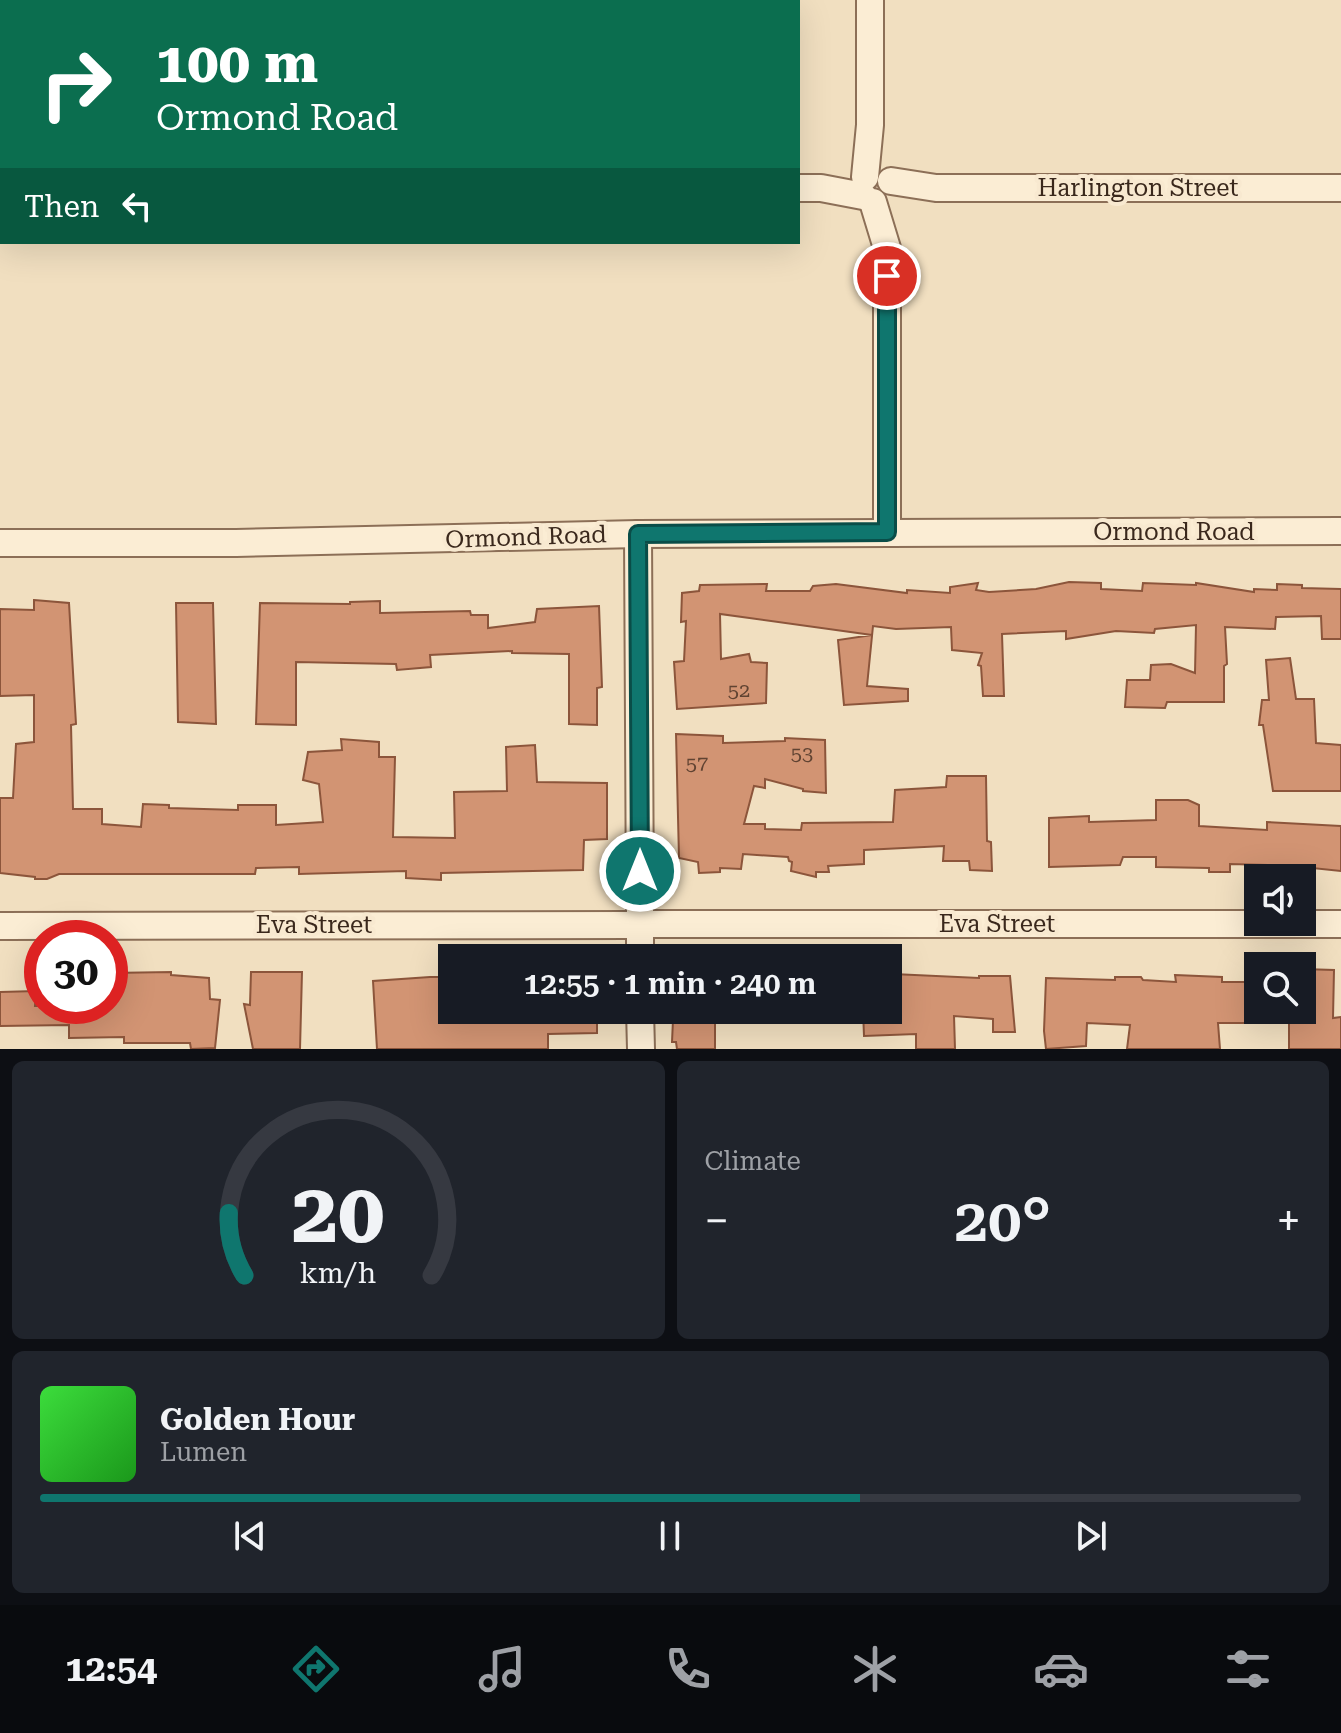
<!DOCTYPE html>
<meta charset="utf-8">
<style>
body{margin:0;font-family:"Roboto Serif",serif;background:#20242c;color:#f1f3f6;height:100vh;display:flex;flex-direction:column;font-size:30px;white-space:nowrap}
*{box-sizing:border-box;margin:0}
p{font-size:26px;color:#9ea1a6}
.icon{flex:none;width:44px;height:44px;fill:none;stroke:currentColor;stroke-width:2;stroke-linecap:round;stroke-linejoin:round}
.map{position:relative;height:1049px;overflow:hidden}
.panel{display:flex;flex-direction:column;gap:12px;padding:12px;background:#0d0f14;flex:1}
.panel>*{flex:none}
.top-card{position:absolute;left:0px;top:0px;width:800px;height:244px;box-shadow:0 8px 32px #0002;background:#0b6e4f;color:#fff;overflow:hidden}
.fabs{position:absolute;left:1244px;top:864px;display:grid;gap:16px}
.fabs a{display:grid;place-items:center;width:72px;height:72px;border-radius:0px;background:#171b24;box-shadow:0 8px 32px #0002;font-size:40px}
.speed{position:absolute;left:24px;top:920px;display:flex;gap:16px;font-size:40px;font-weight:700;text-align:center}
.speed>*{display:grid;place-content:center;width:104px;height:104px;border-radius:50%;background:#171b24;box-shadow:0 8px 32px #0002;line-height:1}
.speed .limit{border:12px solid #d22;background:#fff;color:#111}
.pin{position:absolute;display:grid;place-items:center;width:68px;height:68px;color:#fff;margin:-34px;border:4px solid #fff;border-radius:50%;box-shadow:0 2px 8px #0007}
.me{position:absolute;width:88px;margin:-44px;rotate:0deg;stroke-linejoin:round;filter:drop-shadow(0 0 6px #0008)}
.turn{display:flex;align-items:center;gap:28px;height:168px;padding:0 24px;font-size:36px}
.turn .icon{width:104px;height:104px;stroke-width:2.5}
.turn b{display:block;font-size:56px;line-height:68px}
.then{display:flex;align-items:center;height:76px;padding:0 24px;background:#0003;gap:16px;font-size:30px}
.big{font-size:60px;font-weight:600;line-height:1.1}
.panel .tile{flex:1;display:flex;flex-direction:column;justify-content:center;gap:12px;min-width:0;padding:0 28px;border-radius:12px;background:#20242c}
.panel .dial{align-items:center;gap:0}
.dial svg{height:208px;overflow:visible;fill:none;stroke:#363941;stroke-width:7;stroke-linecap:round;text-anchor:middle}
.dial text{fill:#f1f3f6;stroke:none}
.song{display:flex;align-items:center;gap:24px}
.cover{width:96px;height:96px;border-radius:12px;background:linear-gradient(135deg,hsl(120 70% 55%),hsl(120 70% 35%))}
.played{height:8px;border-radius:4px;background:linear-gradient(90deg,#0f766e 65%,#363941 65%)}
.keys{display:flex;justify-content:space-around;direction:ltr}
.heat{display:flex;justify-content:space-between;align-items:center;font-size:44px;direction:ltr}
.panel .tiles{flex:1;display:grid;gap:12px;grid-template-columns:1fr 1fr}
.tile:last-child{grid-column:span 2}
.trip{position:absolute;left:438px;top:944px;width:464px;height:80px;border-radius:0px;background:#171b24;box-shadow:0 8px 32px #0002;font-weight:600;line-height:80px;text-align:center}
.tab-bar{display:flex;height:128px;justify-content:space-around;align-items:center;background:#090b0e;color:#9ea1a6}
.tab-bar .icon{width:56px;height:56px}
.tab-bar .active{color:#0f766e}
.tab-bar b{font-size:36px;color:#f1f3f6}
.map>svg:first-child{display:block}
.building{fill:#d29473;stroke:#8c553b;stroke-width:2}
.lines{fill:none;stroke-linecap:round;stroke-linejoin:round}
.street-casing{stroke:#8c6f57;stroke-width:30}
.street{stroke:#fbedd4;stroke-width:26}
.route-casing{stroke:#0a4d48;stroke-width:20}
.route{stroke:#0f766e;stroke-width:14}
.labels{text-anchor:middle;stroke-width:8;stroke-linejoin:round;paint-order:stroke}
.number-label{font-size:20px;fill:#604332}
.street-label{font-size:24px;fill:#3a281c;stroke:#f8e9d0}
</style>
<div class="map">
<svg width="1341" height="1049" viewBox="0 0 1341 1049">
<rect width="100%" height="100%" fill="#f1dfc0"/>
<!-- building -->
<g class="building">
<path d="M1069 582 1101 583V589L1142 591 1143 583 1196 585V583L1254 592V589L1277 590V584L1302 585V588L1341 589V639H1322L1321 616 1276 617 1275 629 1225 627 1227 664 1224 666V702H1167L1165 708 1125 707 1127 680H1150L1151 665 1171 664 1195 673 1196 625 1155 629 1154 633 1116 631 1066 639V631L1002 634 1004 696H983L981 666 978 665 982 653 952 650 951 627 896 629 873 626 867 686 908 689V701L844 705 838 640 872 635 720 614 721 659 749 654 751 662 767 663 766 703 677 709 674 662 684 661 686 621 681 622 682 593 699 591 700 585 767 584 766 591H810L813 586 836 584 907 593V590L950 593V587L978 583 976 590 989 592 1036 589Z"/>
<path d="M34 600 69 603 76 724 71 725 73 809H102V824L141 827 143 804 169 805V808L238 810V805H276V825L323 822 319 784 303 780 308 752 342 750 341 739 379 742V757H395L393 837 455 838 454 792 507 791 506 747 535 745 537 782 607 783V839L584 840 583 870 441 873V880L406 878V871L299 874V867L256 868 255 874H59L47 879H35V877L0 873V798H13L16 744 34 742V695L0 696V609L34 610Z"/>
<path d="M380 601V613L470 611 471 615H488V628L535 622 537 609 599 606 602 687 597 688V725L569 724V654L512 653V651L430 655 431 667 397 670 396 664 296 662V725L256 724 260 603 350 604V602Z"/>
<path d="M176 603H213L216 724 178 722Z"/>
<path d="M1290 658 1296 699H1314L1316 743 1341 745V791H1273L1263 725H1259L1262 700H1269L1266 660Z"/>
<path d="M676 734 723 736V743L785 741V738L825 740 826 793 803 791V789L765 779V788L754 786 744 824H765V829L801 830 802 823 893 822 895 790 946 787 947 776H986L987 841 991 842 992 871 970 870 969 861H943L944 846 864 850V864L828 866 829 872H816V877L791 871 792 862 789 861 788 857 743 854 741 869 720 868V872L699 873 698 862 679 858Z"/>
<path d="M1156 800H1188L1199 805V826L1267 830V822L1341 826V871L1284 865V873L1267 872V865L1230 864V872H1209V868L1156 867V857H1123L1120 865 1049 867V818L1089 816V822L1156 820Z"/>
<path d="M1302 969 1334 970 1333 1018 1341 1017V1049H1289V1010H1302Z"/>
<path d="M171 972V975L209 978 210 999 220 1000 215 1048 191 1049 190 1043H124V1037L69 1038V1025L0 1026V992L36 991 35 1006H110V973Z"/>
<path d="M251 972H302L300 1049H253L244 1004 250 1005Z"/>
<path d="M893 974 979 978V976H1010L1015 1032H993V1019L954 1016 955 1049H916V1034L864 1036 863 1010H888V984Z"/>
<path d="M1175 975 1222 977V982H1258V1023H1218L1220 1049H1127L1130 1025 1087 1023 1086 1046 1046 1049 1044 1031 1046 978 1115 980V977H1141L1143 980 1176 982Z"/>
<path d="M430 977H452V1010H597V1033L548 1034V1049H377L373 981Z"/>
<path d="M681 1010H715V1049H677L676 1042H672L673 1020H680Z"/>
</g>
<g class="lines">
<!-- street casing -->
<g class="street-casing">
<g id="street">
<path d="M865 177 870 125V0"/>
<path d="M891 181 936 188H1341"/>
<path d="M798 188H821L863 196"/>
<path d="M0 190H2"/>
<path d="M873 202 887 248V532"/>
<path d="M638 534 640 913"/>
<path d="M0 543H236L638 534 1341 531"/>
<path d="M652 924H1341"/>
<path d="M0 926 629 925"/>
<path d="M640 937V958"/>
<path d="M640 1010 641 1049"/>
</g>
</g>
<!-- street -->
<use href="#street" class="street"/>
</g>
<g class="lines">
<!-- route casing -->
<g class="route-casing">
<path id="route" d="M640 871 638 534 887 532V276"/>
</g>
<!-- route -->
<use href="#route" class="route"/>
</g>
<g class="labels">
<!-- number labels -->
<g class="number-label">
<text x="739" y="697">52</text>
<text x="802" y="760">53</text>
<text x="697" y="770">57</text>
</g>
<!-- street labels -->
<g class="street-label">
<text x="1138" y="196">Harlington Street</text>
<text x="1174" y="540">Ormond Road</text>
<text transform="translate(526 537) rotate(-2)" y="8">Ormond Road</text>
<text x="997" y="932">Eva Street</text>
<text x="314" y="933">Eva Street</text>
</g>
</g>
</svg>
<div class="fabs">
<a><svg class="icon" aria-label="sound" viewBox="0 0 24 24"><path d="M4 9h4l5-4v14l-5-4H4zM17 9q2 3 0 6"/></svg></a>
<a><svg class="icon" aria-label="search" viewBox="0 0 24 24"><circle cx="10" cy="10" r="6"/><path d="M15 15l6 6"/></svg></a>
</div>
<div class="speed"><div class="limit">30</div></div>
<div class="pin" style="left:887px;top:276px;background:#d93025"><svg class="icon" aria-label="arrive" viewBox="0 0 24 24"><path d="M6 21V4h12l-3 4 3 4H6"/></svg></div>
<svg class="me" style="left:640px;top:871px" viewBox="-20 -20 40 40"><circle r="17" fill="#0f766e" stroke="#fff" stroke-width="3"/><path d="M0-11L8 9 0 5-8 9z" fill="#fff"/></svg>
<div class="trip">12:55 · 1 min · 240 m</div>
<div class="top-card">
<div class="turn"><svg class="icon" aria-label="right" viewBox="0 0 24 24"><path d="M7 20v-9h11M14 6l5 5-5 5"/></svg><div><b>100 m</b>Ormond Road</div></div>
<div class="then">Then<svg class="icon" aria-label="left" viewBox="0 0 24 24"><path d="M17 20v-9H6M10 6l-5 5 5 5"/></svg></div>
</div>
</div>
<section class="panel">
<div class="tiles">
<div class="tile dial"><svg viewBox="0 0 100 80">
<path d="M14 69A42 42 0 1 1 86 69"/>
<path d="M14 69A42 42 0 0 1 8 45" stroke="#0f766e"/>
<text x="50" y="56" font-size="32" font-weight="700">20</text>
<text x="50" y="72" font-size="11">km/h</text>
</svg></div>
<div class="tile"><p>Climate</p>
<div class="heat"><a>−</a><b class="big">20°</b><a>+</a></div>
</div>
<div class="tile">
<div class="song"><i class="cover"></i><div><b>Golden Hour</b><p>Lumen</p></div></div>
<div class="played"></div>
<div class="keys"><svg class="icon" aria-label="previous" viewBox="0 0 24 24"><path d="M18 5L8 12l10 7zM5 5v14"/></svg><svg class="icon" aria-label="pause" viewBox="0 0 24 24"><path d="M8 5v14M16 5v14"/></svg><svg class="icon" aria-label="next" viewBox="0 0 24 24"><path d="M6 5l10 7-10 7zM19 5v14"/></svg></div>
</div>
</div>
</section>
<nav class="tab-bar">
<b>12:54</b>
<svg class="icon active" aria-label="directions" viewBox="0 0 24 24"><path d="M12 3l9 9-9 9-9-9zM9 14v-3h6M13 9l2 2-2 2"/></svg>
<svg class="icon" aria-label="music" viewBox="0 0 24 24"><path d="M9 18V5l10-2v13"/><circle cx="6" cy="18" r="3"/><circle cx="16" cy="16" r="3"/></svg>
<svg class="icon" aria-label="phone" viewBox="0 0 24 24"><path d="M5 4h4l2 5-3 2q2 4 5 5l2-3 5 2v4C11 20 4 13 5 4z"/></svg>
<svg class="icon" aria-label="climate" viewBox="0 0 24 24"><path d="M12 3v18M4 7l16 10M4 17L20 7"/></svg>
<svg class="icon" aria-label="car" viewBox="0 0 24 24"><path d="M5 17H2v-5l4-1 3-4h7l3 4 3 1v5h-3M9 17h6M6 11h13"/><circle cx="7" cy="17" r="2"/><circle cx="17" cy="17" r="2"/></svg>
<svg class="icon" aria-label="filters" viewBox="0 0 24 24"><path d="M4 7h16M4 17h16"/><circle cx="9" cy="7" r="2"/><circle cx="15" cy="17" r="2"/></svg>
</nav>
